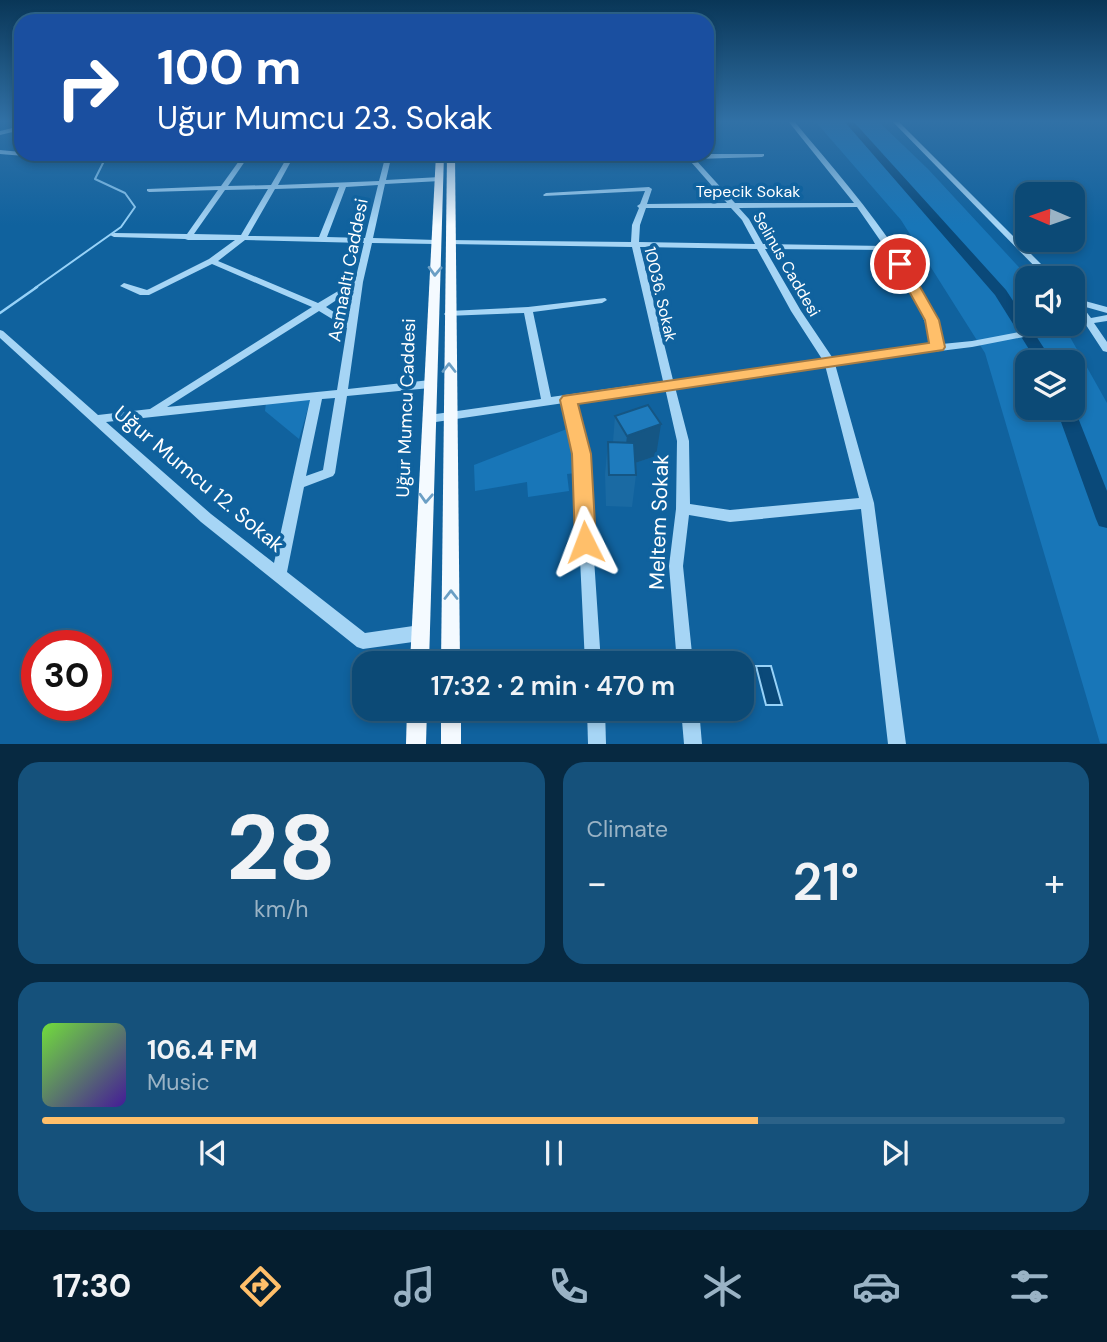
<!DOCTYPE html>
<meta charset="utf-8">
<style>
body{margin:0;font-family:"DM Sans",sans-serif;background:#15517b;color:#f1f3f6;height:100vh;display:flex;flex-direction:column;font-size:26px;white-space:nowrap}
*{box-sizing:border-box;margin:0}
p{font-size:23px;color:#9ab3c5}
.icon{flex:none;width:38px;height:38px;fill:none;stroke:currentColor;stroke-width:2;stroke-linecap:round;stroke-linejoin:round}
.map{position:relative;height:744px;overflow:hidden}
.side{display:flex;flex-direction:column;gap:18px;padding:18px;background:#072941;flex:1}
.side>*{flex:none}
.hud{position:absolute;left:14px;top:14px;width:700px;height:147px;border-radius:21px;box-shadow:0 4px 10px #0003,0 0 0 2px #2c6288;background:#1a4fa0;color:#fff;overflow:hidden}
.needle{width:46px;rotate:272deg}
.tools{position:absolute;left:1015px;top:182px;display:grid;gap:14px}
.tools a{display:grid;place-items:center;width:70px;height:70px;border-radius:14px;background:#0c4a76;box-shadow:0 4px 10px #0003,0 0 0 2px #2c6288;font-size:35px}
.speed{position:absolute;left:21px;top:630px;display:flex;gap:14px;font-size:35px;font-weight:700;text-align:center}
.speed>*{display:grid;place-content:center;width:91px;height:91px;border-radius:50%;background:#0c4a76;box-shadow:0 4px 10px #0003,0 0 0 2px #2c6288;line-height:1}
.speed .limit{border:10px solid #d22;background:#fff;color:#111}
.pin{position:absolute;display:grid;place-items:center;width:60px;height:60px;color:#fff;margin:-30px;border:4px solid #fff;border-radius:50%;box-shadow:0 2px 7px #0007}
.me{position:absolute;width:77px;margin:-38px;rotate:357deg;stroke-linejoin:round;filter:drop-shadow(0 0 5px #0008)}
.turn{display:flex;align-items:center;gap:24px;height:147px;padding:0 28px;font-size:32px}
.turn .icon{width:91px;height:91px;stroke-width:2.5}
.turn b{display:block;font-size:49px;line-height:60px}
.big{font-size:52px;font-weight:600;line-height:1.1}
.side .card{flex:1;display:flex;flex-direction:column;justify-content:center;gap:10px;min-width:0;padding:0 24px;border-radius:21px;background:#15517b}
.side .dial{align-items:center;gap:0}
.dial b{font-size:91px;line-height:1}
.song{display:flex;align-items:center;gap:21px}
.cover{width:84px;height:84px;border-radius:10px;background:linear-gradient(135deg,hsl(100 70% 55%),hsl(260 70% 35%))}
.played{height:7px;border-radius:4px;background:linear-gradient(90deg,#ffbf6a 70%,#2c6288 70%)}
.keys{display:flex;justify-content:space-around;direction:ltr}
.heat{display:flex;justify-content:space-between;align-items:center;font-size:38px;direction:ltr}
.side .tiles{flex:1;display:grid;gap:18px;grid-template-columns:1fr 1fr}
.card:last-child{grid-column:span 2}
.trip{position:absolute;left:352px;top:651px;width:402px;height:70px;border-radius:21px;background:#0c4a76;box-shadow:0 4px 10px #0003,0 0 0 2px #2c6288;font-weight:600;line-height:70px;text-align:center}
.tab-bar{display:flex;height:112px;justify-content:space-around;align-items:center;background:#051e2f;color:#9ab3c5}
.tab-bar .icon{width:49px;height:49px}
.tab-bar .selected{color:#ffbf6a}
.tab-bar b{font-size:32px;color:#f1f3f6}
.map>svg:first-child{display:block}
.green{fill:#1876b8;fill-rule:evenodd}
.water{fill:#0a4979;stroke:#97d2f8;stroke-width:2}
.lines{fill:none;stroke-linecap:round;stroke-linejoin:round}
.stream-far1{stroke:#97d2f8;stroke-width:2}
.stream{stroke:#97d2f8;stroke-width:2.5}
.river{fill:#0a4979;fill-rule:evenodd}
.minor{fill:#a6d5f5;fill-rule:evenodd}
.major{fill:#f4faff;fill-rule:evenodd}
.wall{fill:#1a6aa3}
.shaded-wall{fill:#155684}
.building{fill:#1e7bbd;stroke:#155684;stroke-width:2}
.oneway{stroke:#6b9fc5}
.route{fill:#ffbf6a;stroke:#a67c45;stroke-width:2}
.labels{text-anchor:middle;stroke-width:7;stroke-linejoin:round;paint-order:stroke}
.far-street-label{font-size:16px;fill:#fff;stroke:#10629e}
.street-label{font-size:18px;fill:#fff;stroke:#10629e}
.near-street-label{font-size:21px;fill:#fff;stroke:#10629e}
</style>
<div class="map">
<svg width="1107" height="744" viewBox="0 0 1107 744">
<rect width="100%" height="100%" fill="#10629e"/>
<!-- green -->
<g class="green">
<path d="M815 121H878L928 169 1029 278 1027 324H1068L1070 337 1107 403V743H1100L985 353 901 220ZM1027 362H1073V408H1027Z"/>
<path d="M311 398 299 439 265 411 266 403Z"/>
<path d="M572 427 576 473 567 474 569 491 528 497 527 482 475 491 474 465Z"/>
</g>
<!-- water -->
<path class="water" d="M756 666H771L782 705H766Z"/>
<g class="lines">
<!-- stream-far1 -->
<path class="stream-far1" d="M35 288 121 227 135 207 125 193 95 179 104 161 100 154"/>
<!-- stream -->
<path class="stream" d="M0 313 37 287"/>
<!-- river -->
<g class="river">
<path d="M844 121H853L1006 290 1053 362H1037L995 295Z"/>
<path d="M1073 405 1107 491V528L1099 526 1096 519 1056 408H1073Z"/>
</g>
<!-- minor -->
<g class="minor">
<path d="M788 121H794C851 190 915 258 942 344L972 341 1062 324H1073V322L1082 320 1073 306 1074 298 1107 307V313L1082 306 1091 318 1107 315V321L1094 323 1107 342V352L1103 351 1086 325 972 347 835 364 874 503 906 744H888L861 509 730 522 689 515 683 566 693 663H677L669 566 676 509 677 441 665 388 575 402 587 454 601 663H585L575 454 564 403 429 423 425 422 423 419 425 416 429 415 541 399 524 313 446 316 444 314 446 312 449 311 528 307 605 298 607 300 602 303 533 312 551 397 663 381 632 247 449 244H446V240L631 242 632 225 639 208 637 206 640 204 645 191 544 196 543 195 546 193 649 187 652 189 647 204 727 203 684 154H764V156L762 157 695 159 735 203H854ZM857 207 884 246 763 244 749 219 739 208ZM646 208H731L742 220 755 244 639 242 640 225ZM640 247 757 249 791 311 822 359 673 380ZM765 249 888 250C908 280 922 311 933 346L832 357 801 311ZM825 365 859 498 730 510 690 504 689 441 675 387Z"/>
<path d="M892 121H898L1055 278H1046Z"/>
<path d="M21 126V130L0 135V131Z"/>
<path d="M0 150 21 152V154L72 156 91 154 72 160 0 154Z"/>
<path d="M244 154H250L228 186 271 185 289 154H295L278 185 379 181 386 154H392L386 180 440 177 443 179 440 181 385 184 373 238 436 240 440 242 436 244 372 243 363 282 348 389 430 380 435 384 430 388 347 396 335 473 333 476 304 487 287 572 365 633 420 625 426 628 428 633 426 638 420 641 363 649 357 647 201 522 0 338V330L3 331 98 415 150 409 312 307 212 264 149 295H140L120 286 124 283 147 290 209 259 235 240H188L185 239 114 237 110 235 114 233 187 234 218 190 149 192 147 191V189L221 186ZM378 185 365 238 327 237 346 187ZM339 187 319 237 248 236 275 189ZM268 189 241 235 194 234 225 190ZM245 240 364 243 355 281 318 303 218 261ZM353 289 348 321 326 307ZM319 311 347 328 337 390 167 407ZM335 398 323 470 306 476 322 399ZM310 400 274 563 211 514 106 422Z"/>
<path d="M587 709H605L606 744H588Z"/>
<path d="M681 709H699L702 744H684Z"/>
</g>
<!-- major -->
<g class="major">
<path d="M436 154H444L429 663H410Z"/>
<path d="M447 154H455L460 663H441Z"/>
<path d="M407 709H427L426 744H406Z"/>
<rect x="441" y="709" width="20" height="35"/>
</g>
</g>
<!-- wall -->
<path class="wall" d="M615 416 656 456 635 463 636 475 632 507 606 506 605 474 608 442H613Z"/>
<!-- shaded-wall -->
<path class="shaded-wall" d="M661 424 656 456 623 467 627 436Z"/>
<!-- building -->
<g class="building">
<path d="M648 405 661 424 627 436 615 416Z"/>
<path d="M608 442 634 443 636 475H609Z"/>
</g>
<!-- one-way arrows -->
<defs><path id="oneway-chevron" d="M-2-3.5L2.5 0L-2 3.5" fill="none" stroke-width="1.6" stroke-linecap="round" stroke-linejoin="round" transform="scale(1.75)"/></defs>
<g class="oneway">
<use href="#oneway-chevron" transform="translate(435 271) rotate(92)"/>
<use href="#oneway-chevron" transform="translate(449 368) rotate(-90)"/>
<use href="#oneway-chevron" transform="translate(426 498) rotate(93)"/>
<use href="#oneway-chevron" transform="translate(451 595) rotate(-90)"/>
</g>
<!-- sky -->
<linearGradient id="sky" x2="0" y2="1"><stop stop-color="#093657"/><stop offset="0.54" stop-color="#3171a6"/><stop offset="1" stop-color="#3171a6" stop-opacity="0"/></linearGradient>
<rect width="1107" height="225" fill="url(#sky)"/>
<!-- route -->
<path class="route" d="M900 260 907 264 939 320 945 347 943 350 578 404 591 454 596 542 593 548 585 551 578 548 575 542 572 454 560 400 563 396 929 343 925 320 894 264Z"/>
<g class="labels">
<!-- far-street labels -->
<g class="far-street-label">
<text x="748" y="197">Tepecik Sokak</text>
<text transform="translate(787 264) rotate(60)" y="6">Selinus Caddesi</text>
<text transform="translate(661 294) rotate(77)" y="6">10036. Sokak</text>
</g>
<!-- street labels -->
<g class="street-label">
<text transform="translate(348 270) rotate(-79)" y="6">Asmaaltı Caddesi</text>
<text transform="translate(406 408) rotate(-88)" y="6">Uğur Mumcu Caddesi</text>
</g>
<!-- near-street labels -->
<g class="near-street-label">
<text transform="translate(199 479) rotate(40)" y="7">Uğur Mumcu 12. Sokak</text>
<text transform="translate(659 522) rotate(-88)" y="7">Meltem Sokak</text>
</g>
</g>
</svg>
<div class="tools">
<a><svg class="needle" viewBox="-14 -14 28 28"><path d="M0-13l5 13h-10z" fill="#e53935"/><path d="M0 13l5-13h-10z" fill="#9ab3c5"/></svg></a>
<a><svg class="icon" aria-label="sound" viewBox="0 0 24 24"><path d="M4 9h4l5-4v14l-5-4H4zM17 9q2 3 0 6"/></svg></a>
<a><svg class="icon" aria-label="layers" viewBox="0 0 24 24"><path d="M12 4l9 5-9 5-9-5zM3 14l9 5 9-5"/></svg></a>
</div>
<div class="speed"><div class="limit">30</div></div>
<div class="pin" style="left:900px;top:264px;background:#d93025"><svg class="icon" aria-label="arrive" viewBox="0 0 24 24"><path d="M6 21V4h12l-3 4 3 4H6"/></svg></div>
<svg class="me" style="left:585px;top:542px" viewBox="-20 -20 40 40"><path d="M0-17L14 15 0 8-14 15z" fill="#ffbf6a" stroke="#fff" stroke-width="4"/></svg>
<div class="trip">17:32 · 2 min · 470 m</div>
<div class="hud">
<div class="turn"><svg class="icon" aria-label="right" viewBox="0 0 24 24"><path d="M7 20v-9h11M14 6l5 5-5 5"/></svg><div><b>100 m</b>Uğur Mumcu 23. Sokak</div></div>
</div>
</div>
<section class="side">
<div class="tiles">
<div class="card dial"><b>28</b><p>km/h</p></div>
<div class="card"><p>Climate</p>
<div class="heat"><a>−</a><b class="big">21°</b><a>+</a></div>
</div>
<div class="card">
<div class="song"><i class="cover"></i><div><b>106.4 FM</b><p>Music</p></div></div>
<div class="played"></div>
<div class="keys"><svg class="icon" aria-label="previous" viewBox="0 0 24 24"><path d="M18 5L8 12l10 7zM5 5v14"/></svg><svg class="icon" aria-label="pause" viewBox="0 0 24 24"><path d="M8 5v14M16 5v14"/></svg><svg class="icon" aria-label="next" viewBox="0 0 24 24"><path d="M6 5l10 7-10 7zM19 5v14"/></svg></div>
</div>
</div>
</section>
<nav class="tab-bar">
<b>17:30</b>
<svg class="icon selected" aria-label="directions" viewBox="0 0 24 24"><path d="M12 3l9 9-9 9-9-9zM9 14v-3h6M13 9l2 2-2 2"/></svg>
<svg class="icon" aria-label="music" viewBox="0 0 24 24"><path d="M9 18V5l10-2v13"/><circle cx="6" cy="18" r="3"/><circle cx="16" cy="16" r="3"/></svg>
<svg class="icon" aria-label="phone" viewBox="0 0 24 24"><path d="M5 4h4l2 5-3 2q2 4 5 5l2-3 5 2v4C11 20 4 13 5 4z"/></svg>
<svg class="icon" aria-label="climate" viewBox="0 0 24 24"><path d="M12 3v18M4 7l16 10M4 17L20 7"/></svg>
<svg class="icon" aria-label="car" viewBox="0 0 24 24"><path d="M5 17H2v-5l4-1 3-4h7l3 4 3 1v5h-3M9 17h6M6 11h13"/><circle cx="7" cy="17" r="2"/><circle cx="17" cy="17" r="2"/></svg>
<svg class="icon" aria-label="filters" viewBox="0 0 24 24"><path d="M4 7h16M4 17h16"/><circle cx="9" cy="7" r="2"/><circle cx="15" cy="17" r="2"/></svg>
</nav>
